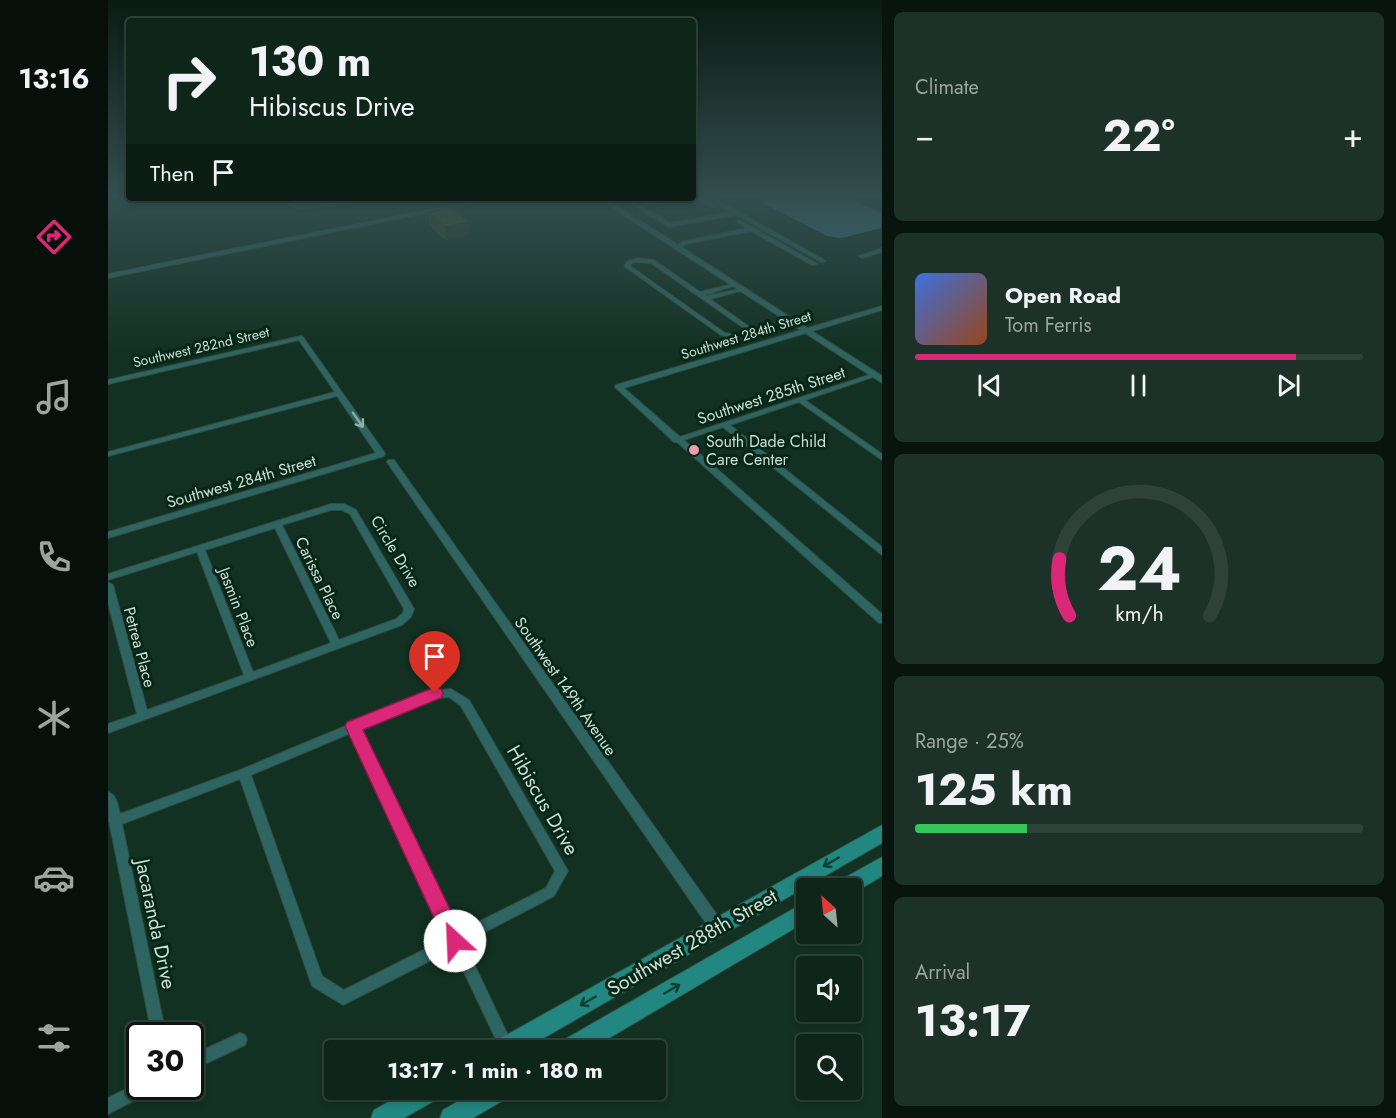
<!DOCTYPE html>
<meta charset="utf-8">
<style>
body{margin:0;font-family:Jost,sans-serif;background:#1c3127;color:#f1f3f6;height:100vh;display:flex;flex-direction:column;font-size:22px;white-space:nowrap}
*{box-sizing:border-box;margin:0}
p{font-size:20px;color:#9ba5a2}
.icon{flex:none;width:33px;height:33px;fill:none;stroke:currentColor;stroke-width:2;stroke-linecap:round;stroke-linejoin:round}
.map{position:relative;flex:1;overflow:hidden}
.side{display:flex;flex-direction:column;gap:12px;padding:12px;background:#08140e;width:514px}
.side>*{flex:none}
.banner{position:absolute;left:18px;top:18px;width:570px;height:183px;border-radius:6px;box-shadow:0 3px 9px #0003,0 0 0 2px #2e4239;background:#0e251a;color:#f1f3f6;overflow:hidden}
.needle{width:39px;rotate:333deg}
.controls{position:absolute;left:688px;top:878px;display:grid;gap:12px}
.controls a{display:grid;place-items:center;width:66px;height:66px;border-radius:6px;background:#0e251a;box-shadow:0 3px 9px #0003,0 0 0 2px #2e4239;font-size:30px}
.speed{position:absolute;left:18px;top:1022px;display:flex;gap:12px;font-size:30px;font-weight:700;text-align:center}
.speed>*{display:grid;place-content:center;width:78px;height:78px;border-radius:50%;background:#0e251a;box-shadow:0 3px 9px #0003,0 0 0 2px #2e4239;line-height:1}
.speed .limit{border:3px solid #111;border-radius:9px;background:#fff;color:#111}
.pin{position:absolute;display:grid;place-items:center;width:51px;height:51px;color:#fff;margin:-62px -26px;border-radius:50% 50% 50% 0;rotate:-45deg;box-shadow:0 0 6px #0007}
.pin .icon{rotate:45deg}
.me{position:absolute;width:66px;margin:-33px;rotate:335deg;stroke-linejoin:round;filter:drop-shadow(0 0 4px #0008)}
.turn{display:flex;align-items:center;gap:21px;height:126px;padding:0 24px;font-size:27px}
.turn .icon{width:78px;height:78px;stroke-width:2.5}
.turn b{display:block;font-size:42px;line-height:51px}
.then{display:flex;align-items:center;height:57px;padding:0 24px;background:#0003;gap:12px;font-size:22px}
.big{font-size:45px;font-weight:700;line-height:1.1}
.side .widget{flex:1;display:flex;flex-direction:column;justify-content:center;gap:9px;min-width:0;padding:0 21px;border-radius:9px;background:#1c3127}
.side .dial{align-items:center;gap:0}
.dial svg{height:156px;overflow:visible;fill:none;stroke:#2e4239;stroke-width:7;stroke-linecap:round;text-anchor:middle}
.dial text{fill:#f1f3f6;stroke:none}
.song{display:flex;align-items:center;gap:18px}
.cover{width:72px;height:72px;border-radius:9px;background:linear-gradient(135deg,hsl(220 70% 55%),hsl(20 70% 35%))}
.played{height:6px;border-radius:3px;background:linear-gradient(90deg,#db2777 85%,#2e4239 85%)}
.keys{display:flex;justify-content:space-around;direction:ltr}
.heat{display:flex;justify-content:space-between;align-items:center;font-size:33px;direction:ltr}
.charge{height:9px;border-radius:4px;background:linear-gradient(90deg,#34c759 25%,#2e4239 0)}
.trip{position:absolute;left:216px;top:1040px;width:342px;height:60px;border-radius:6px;background:#0e251a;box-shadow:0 3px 9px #0003,0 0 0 2px #2e4239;font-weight:700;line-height:60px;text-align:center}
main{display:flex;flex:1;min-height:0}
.dock{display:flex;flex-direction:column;width:108px;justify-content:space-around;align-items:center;background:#060f0a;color:#9ba5a2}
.dock .icon{width:42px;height:42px}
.dock .selected{color:#db2777}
.dock b{font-size:27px;color:#f1f3f6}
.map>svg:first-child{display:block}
.water{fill:#3d7a8d}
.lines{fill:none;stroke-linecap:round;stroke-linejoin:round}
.minor-casing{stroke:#304d3e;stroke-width:2}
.tertiary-casing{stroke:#304d3e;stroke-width:2}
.secondary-casing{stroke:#304d3e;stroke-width:2}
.minor{fill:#2e6562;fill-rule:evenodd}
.tertiary{fill:#2e6562;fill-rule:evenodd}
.secondary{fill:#228681;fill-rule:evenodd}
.wall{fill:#374722}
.shaded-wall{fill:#2d391b}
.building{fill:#405227;stroke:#2d391b;stroke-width:1.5}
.oneway{stroke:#8daea6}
.oneway2{stroke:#0e3f32}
.route{fill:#db2777;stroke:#8e194d;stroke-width:1.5}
.poi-dot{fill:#f29ab0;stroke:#072718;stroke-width:2}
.labels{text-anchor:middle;stroke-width:6;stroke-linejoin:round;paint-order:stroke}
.far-street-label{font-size:14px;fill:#cddfd4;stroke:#072718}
.street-label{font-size:16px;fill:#cddfd4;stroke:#072718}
.poi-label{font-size:16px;fill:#cddfd4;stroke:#072718;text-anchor:start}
.near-street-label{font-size:20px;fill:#cddfd4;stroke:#072718}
</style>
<main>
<nav class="dock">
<b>13:16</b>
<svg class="icon selected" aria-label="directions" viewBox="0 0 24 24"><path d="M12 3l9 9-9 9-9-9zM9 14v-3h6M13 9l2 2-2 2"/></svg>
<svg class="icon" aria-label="music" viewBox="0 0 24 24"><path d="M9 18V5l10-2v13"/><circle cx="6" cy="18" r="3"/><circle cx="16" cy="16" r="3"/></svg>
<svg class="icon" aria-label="phone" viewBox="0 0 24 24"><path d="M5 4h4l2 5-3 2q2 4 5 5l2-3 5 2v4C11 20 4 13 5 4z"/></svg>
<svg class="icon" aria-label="climate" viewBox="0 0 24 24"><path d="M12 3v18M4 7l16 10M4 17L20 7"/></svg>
<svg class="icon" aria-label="car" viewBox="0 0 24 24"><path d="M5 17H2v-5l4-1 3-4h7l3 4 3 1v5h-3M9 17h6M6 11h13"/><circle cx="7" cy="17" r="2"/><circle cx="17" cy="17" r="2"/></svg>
<svg class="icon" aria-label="filters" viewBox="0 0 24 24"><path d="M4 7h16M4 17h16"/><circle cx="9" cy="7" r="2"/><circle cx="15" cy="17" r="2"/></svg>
</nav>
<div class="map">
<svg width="774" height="1118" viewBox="0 0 774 1118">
<rect width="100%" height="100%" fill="#123122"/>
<!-- water -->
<g class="water">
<path d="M699 195H735L773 213V228L733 238 719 236 655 203 659 198H688Z"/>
<path d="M177 198H275C259 201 199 212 186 208 181 206 179 203 177 198Z"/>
</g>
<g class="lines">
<!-- minor casing -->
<g class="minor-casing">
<g id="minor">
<path d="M593 195 607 205V207H603L590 199 533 206 562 223 624 212 596 196 601 195 718 261 713 262 628 215 561 227 512 198H519L529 204 552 200 585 198V197Z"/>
<path d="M632 220 708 263 709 264 704 265 643 231 578 244 569 250 566 248 574 242 639 228 630 223V221Z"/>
<path d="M774 248V252L754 258 751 256Z"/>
<path d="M530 258 546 260 592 292 629 283V285L596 295 598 296 636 288V290L602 299 647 331C638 341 625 340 613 335L516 266 520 261ZM530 262 543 263 640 331 630 335 617 333 522 266 524 263Z"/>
<path d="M774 306V310L516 388 572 437 764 374H768V376L697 400 774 454V460L691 402 622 425 774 547V555L615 427 576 440 774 614V623H771L569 442H566L507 387 508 385Z"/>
<path d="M193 336 195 337 276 452 277 454 276 456 0 538V532L268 453 229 396 0 456V452L227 392 191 340 0 384V380Z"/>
<path d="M280 460H286L614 922 616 927 614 932 609 933 604 932 279 462Z"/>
<path d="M223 504H236L248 510 306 609 303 617 294 625 0 733V724L29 714 0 603V582L5 585 39 710 136 675 89 552 0 580V574ZM223 510H234L242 514 296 609 295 613 288 619 231 640 174 525ZM167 528 223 643 145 672 97 550Z"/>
<path d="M343 689 361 700 460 871 446 896 356 943 407 1050H393L345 949 235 1005 204 986 132 779 14 824 58 1035H44L1 821 0 792C9 795 10 806 12 814L132 770 240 725 241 723 247 722 323 691ZM341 697 353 706 447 871 438 888 350 932 252 730 328 698ZM243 733 339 938 236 990 214 976 143 775Z"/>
<path d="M132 1033 137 1035 139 1040 137 1045 82 1071V1056Z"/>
<path d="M32 1082V1086H46L44 1091 0 1114V1098Z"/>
</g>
</g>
<!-- tertiary casing -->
<g class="tertiary-casing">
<g id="tertiary">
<path d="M379 198H392L0 278V274Z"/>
<path d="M489 198H497L774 376V383Z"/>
</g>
</g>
<!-- secondary casing -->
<g class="secondary-casing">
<g id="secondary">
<path d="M774 825V843L415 1050H383L386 1042Z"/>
<path d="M774 857V876L744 894V888H727L729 882Z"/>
<path d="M699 901V921L481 1050H449L452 1042Z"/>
<path d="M303 1089H336L333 1097 296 1118H263L266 1110Z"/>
<path d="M371 1089H404L401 1097 365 1118H332L335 1110Z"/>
</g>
</g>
<!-- minor -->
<use href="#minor" class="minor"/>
<!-- tertiary -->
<use href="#tertiary" class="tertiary"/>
<!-- secondary -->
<use href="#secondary" class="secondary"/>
</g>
<!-- wall -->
<path class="wall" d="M321 213 362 234 337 240 321 225Z"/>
<!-- shaded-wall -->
<path class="shaded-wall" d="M361 222 362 234 337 240V227Z"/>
<!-- building -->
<path class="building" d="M342 206 361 222 337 227 321 213Z"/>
<!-- one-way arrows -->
<defs><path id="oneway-shaft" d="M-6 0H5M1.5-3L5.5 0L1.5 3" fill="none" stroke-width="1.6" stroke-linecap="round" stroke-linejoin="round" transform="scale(1.5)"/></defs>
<use class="oneway" href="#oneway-shaft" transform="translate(250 420) rotate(55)"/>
<g class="oneway2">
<use href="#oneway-shaft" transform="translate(723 862) rotate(150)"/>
<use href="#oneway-shaft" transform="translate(564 989) rotate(-30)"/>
<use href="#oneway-shaft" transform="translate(480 1001) rotate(150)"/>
</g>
<!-- sky -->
<linearGradient id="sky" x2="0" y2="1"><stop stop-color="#0a1b13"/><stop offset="0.56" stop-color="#334e4f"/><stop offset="1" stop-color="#334e4f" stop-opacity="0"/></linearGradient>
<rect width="774" height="351" fill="url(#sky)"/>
<!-- route -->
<path class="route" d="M327 687 333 689 335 693 333 698 255 730 354 934 357 941 354 948 347 951 340 948 237 726 239 722Z"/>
<!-- markers -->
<circle class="poi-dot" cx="586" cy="450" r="6"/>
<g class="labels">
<!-- far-street labels -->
<g class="far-street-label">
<text transform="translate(638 335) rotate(-17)" y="5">Southwest 284th Street</text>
<text transform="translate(93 347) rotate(-13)" y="5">Southwest 282nd Street</text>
</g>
<!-- street labels -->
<g class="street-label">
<text transform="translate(663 395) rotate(-18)" y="6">Southwest 285th Street</text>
<text transform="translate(133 481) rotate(-16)" y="6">Southwest 284th Street</text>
<text transform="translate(288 551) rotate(59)" y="6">Circle Drive</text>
<text transform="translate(212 578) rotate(64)" y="6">Carissa Place</text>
<text transform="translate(131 607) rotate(69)" y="6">Jasmin Place</text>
<text transform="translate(32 647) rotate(75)" y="6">Petrea Place</text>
<text transform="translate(458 686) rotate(55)" y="6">Southwest 149th Avenue</text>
</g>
<!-- poi labels -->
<g class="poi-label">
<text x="598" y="447">South Dade Child<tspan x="598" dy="18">Care Center</tspan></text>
</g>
<!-- near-street labels -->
<g class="near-street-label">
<text transform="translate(435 800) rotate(60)" y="7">Hibiscus Drive</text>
<text transform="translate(48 924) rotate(78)" y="7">Jacaranda Drive</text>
<text transform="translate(584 942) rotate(-30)" y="7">Southwest 288th Street</text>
</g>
</g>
</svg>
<div class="controls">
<a><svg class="needle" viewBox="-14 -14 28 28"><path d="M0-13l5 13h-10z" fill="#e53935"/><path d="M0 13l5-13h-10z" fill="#9ba5a2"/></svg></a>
<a><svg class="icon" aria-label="sound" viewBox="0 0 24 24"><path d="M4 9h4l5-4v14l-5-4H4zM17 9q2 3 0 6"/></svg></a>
<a><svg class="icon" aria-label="search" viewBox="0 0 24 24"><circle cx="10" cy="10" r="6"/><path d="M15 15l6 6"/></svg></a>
</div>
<div class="speed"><div class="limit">30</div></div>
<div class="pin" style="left:327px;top:693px;background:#d93025"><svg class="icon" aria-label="arrive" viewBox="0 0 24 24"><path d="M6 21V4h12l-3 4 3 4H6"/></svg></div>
<svg class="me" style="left:347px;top:941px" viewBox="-20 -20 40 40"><circle r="19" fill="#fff"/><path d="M0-13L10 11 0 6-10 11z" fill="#db2777"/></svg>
<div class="trip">13:17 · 1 min · 180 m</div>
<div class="banner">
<div class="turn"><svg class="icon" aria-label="right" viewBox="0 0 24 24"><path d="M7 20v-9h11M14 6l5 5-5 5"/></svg><div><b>130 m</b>Hibiscus Drive</div></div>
<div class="then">Then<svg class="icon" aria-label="arrive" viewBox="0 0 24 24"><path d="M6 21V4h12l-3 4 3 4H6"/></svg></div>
</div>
</div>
<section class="side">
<div class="widget"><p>Climate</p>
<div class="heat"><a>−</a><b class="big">22°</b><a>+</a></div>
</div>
<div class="widget">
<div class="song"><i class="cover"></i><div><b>Open Road</b><p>Tom Ferris</p></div></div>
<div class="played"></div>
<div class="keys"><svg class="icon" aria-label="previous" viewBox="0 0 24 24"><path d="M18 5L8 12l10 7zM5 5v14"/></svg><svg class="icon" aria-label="pause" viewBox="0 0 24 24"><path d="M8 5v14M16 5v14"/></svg><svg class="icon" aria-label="next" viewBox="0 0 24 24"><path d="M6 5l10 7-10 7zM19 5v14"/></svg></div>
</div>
<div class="widget dial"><svg viewBox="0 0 100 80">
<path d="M14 69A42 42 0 1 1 86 69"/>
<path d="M14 69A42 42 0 0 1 9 40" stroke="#db2777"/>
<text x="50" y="56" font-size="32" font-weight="700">24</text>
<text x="50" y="72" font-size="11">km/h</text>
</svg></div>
<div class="widget"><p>Range · 25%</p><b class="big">125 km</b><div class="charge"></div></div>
<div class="widget"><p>Arrival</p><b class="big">13:17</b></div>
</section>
</main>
